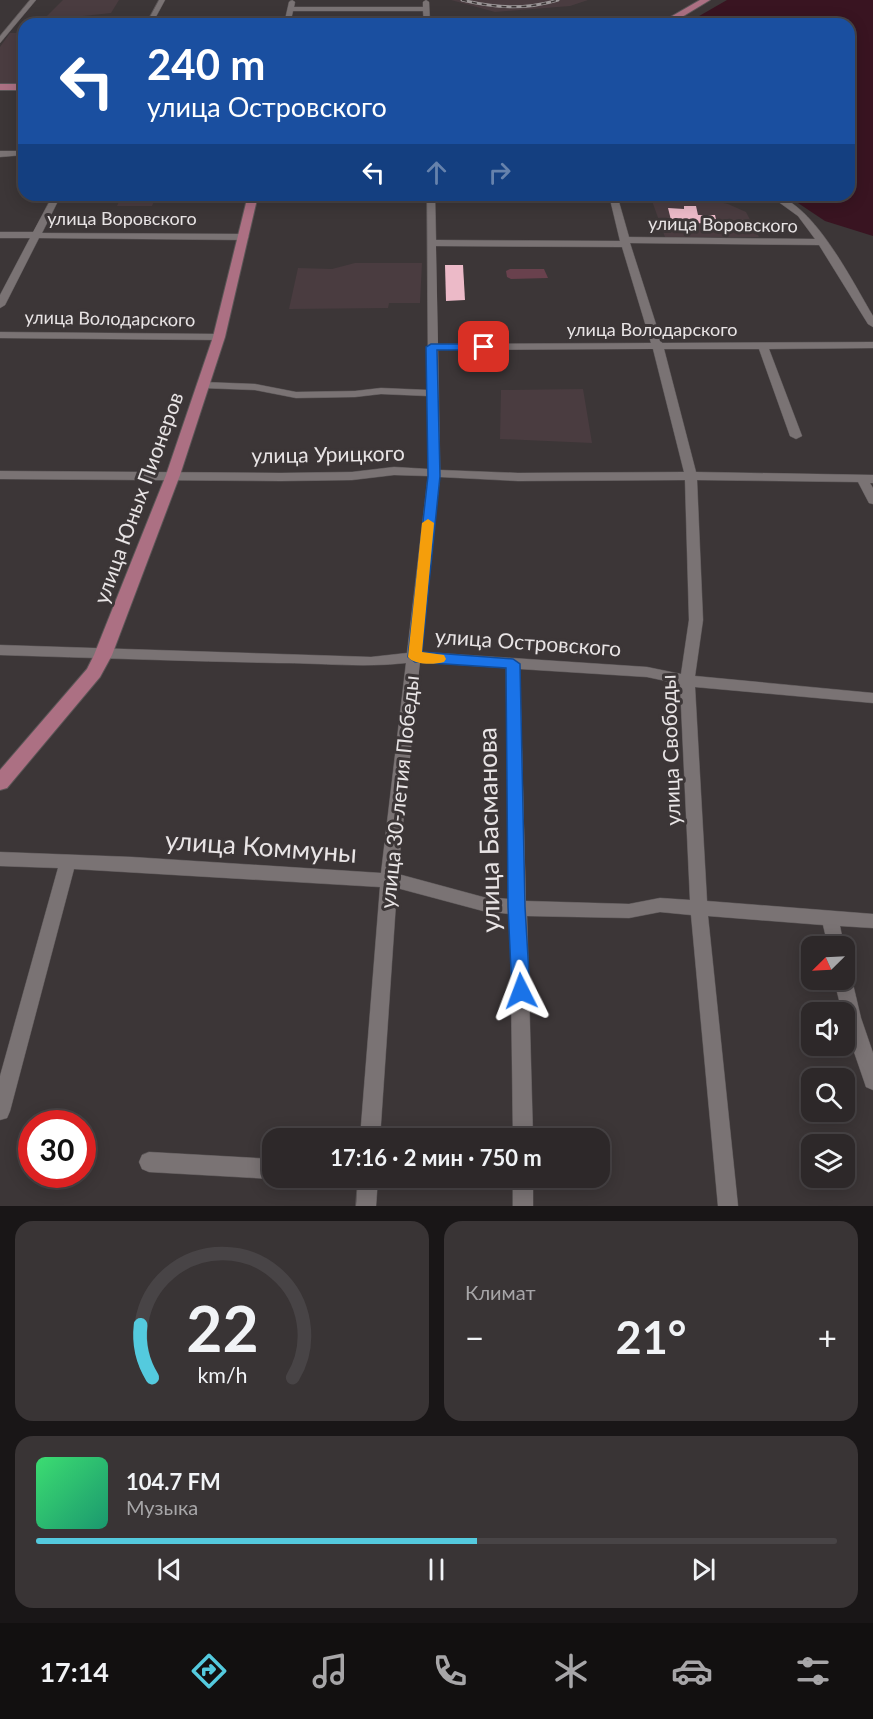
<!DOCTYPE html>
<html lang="ru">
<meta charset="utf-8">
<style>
body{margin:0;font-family:Lato,sans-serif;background:#393435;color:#f1f3f6;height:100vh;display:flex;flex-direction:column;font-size:22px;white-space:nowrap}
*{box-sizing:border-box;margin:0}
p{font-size:20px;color:#a7a6a8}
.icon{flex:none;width:33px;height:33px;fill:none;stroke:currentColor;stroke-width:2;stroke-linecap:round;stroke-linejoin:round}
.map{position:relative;height:1206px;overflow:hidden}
.details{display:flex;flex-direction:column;gap:15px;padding:15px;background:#191617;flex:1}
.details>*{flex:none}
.guide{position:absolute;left:18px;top:18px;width:837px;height:183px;border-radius:18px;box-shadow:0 3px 15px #0003,0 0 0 2px #484446;background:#1a4fa0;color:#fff;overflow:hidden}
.needle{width:39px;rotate:246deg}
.buttons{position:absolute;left:801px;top:936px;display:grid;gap:12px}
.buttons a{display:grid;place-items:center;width:54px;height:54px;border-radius:12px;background:#2d2829;box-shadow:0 3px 15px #0003,0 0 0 2px #484446;font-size:30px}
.speed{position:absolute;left:18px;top:1110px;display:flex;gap:12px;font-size:30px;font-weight:700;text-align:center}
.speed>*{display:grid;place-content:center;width:78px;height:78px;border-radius:50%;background:#2d2829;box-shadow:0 3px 15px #0003,0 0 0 2px #484446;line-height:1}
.speed .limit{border:9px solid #d22;background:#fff;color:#111}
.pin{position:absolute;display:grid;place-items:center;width:51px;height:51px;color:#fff;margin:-26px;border-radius:12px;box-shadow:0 3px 9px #0006}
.me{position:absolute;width:66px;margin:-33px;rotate:357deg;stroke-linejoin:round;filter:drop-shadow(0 0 4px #0008)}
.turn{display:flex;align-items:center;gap:21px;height:126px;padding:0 30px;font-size:27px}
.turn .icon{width:78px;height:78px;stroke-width:2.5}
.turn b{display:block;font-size:42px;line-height:51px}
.lanes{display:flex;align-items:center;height:57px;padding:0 30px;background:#0003;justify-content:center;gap:30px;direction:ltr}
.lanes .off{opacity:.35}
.big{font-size:45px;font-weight:700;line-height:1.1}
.details .widget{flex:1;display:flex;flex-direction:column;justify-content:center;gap:9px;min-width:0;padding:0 21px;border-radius:18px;background:#393435}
.details .dial{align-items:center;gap:0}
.dial svg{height:156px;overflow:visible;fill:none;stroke:#484446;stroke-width:7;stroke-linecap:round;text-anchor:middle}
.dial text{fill:#f1f3f6;stroke:none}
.song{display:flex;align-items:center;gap:18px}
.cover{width:72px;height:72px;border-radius:9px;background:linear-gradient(135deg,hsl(140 70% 55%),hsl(160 70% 35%))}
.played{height:6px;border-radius:3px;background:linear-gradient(90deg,#54cade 55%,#484446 55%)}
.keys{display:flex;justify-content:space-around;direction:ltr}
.heat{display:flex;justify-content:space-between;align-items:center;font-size:33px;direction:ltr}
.details .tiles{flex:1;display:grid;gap:15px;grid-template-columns:1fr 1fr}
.widget:last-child{grid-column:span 2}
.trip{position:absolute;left:262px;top:1128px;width:348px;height:60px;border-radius:18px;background:#2d2829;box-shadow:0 3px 15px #0003,0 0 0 2px #484446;font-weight:700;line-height:60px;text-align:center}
.dock{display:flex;height:96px;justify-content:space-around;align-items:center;background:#121010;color:#a7a6a8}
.dock .icon{width:42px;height:42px}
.dock .current{color:#54cade}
.dock b{font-size:27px;color:#f1f3f6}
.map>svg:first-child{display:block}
.built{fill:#4a3c40}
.green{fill:#69414d}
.water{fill:#391421}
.building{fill:#ecbac8}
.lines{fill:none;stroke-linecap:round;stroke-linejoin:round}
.minor-casing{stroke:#5a5556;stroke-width:1}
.major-casing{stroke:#5a5556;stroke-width:2}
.minor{fill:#7a7374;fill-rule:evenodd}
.major{fill:#ac7083;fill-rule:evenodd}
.rail-casing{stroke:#9c9798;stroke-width:3}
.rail{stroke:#3c3637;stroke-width:1.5;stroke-dasharray:5;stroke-linecap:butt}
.route{fill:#1a73e8;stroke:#114b97;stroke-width:1.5}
.slow{fill:#f59e0b}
.labels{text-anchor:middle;stroke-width:6;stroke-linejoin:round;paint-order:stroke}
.far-street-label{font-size:18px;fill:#e8e4e5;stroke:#3c3637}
.street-label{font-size:21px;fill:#e8e4e5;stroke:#3c3637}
.near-street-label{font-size:26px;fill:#e8e4e5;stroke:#3c3637}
</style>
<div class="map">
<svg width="873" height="1206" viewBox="0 0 873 1206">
<rect width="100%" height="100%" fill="#3c3637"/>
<!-- built -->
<g class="built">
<path d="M63 0H119L111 13 74 17H46Z"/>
<path d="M451 0H588L570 6 495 12Z"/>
<path d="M10 33H24V85H0V47Z"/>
<path d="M122 195H157L152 206H117Z"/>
<path d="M652 201H714L728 204 746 212 759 237H665Z"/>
<path d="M355 263H422L420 303H389L388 308 289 309 298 268 332 269Z"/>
<path d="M583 389 592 443 500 439 501 390Z"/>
</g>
<!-- green -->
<path class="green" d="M510 269H544L548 278 511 279 507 277 506 271Z"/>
<!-- water -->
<path class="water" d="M727 0H873V236L825 221 786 195H849V24H694V19Z"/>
<!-- building -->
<g class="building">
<path d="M684 206H696L698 215H715L718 228H709L708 223 672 224 668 208 684 209Z"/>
<path d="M445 265H463L465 300 446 301Z"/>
</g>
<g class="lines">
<!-- minor casing -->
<g class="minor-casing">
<g id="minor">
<path d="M30 0H36L0 43V36Z"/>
<path d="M159 0H165L152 24H146Z"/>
<path d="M292 0 295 2 294 7H423V2L426 0 429 2 430 24H424L423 11H293L290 24H284L289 2Z"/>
<path d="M0 151H24V155L0 157Z"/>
<path d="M53 195H61L42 233 244 234 249 237 244 240 39 238 5 305 0 308V295L30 238H0V232H33Z"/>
<path d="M427 195H435L436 240 620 241 609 195H617L629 237 815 239 798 216 769 195C810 195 853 283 873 316V327L868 324 819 245 630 243 662 343 873 342V348L769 349 802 436 796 439 790 436 759 349H664L696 472 873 475V483H870L873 488V504L869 503 858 482 697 480 703 620 695 676 873 693V703L695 687 707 901 873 914V928L840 926 844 946H828L823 925 708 916 738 1206H718L691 915 660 912 629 918 527 916 533 1138H513L510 914 483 911 397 888 380 1138H360L380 887 74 869 10 1111 7 1118 0 1120V1076L58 868 0 866V852L132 857 381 873 406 663C362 668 323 663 278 663 185 661 93 658 0 655V645L371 657 407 653 428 476 394 475 352 480 281 481 0 479V471L281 473 352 472 394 467 428 469V396L381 394 355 397 296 398 255 390 203 388 198 385 203 382 255 384 296 392 355 391 381 388 428 390ZM436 246 622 247 651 343 438 344ZM653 349 684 472 518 473 440 470 438 350ZM440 477 518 481 685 480 689 620 681 674 647 667 421 652ZM420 662 506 668 509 899 483 897 398 874ZM520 669 647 677 680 684 690 900 660 898 629 904 526 901Z"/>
<path d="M0 332 219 334 224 337 219 340 0 338Z"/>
<path d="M844 973 849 974 852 980 861 1018 873 1053V1090L866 1087 864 1081 844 1023V1012H842L834 980H844Z"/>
<path d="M149 1152 273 1159V1178H277L273 1179 149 1172 142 1169 139 1162 142 1155Z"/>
<path d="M358 1178H378L376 1206H356Z"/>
<rect x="513" y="1178" width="20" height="28"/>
</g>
</g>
<!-- major casing -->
<g class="major-casing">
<g id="major">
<path d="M700 0H710L672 23 636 24 667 19Z"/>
<rect x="0" y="84" width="24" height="6"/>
<path d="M248 195H258L225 337 180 475 112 655 100 677 7 788 0 790V770L87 669 94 655 166 475 213 337Z"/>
</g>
</g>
<!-- minor -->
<use href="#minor" class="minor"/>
<!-- major -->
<use href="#major" class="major"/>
<!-- rail casing -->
<g class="rail-casing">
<path id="rail" d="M462 0C495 8 525 10 558 0"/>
</g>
<!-- rail -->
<use href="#rail" class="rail"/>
</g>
<!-- route -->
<path class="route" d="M431 344H484L489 347 484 350H437L440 476 422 652 513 659 520 664 525 907 530 991 527 997 521 1000 514 997 512 991 508 907 506 668 415 662 408 657 428 476 426 347Z"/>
<!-- slow -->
<path class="slow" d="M428 519 434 523 422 652 444 655 446 659 444 662C434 665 414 665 408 657L422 523Z"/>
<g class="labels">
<!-- far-street labels -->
<g class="far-street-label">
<text x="122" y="225">улица Воровского</text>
<text transform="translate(723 225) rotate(1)" y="6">улица Воровского</text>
<text transform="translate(110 319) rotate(1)" y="6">улица Володарского</text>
<text x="652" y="336">улица Володарского</text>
</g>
<!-- street labels -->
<g class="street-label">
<text transform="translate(328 455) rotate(-1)" y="7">улица Урицкого</text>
<text transform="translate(139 498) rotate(-70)" y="7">улица Юных Пионеров</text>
<text transform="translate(528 643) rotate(4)" y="7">улица Островского</text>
<text transform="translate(671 750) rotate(-92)" y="7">улица Свободы</text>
<text transform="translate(400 792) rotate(-84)" y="7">улица 30-летия Победы</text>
</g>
<!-- near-street labels -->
<g class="near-street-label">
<text transform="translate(489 830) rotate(-91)" y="9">улица Басманова</text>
<text transform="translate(261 847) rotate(4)" y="9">улица Коммуны</text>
</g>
</g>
</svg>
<div class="buttons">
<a><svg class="needle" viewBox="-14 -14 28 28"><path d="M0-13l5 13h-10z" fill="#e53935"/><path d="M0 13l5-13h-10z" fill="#a7a6a8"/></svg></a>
<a><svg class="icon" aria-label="sound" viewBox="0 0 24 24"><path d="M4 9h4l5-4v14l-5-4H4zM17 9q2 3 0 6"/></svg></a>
<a><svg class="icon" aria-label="search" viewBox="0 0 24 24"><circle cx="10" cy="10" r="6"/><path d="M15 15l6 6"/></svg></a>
<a><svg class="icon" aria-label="layers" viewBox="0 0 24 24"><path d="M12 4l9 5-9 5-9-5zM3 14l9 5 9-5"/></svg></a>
</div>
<div class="speed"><div class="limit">30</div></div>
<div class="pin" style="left:484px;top:347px;background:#d93025"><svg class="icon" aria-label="arrive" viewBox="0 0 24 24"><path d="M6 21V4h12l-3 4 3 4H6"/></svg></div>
<svg class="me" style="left:521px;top:991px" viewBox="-20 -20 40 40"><path d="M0-17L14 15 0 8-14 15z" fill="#1a73e8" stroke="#fff" stroke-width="4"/></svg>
<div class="trip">17:16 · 2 мин · 750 m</div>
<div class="guide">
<div class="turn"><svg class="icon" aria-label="left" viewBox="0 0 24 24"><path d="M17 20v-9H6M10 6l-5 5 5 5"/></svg><div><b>240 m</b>улица Островского</div></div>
<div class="lanes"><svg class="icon" aria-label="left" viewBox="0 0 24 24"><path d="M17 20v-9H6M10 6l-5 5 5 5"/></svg><svg class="icon off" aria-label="ahead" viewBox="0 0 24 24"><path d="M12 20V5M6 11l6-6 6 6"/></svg><svg class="icon off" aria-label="right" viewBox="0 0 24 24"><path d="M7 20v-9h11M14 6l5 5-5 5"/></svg></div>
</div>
</div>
<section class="details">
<div class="tiles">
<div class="widget dial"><svg viewBox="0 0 100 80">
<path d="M14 69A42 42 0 1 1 86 69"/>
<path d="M14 69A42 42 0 0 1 8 42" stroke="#54cade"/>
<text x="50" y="56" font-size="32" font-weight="700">22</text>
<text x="50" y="72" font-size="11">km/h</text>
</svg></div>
<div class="widget"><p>Климат</p>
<div class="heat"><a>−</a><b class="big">21°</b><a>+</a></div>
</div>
<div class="widget">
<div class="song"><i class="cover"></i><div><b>104.7 FM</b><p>Музыка</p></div></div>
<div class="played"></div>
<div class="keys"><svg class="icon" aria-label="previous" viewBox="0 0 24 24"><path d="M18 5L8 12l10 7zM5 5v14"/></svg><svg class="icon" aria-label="pause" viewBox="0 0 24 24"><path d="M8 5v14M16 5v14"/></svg><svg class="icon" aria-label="next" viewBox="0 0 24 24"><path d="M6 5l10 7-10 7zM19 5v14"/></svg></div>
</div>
</div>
</section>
<nav class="dock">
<b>17:14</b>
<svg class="icon current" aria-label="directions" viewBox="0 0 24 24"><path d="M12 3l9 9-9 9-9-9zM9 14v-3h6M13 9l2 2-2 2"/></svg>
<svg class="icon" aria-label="music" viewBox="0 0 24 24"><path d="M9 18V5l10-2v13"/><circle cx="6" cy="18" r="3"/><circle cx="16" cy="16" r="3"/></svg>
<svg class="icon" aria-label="phone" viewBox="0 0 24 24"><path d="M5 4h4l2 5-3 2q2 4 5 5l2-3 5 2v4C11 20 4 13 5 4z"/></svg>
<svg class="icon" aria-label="climate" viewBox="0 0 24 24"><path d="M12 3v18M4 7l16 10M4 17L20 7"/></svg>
<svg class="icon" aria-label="car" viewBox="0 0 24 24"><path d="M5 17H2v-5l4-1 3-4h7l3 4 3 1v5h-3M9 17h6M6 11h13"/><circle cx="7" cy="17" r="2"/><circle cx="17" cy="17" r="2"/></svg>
<svg class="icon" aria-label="filters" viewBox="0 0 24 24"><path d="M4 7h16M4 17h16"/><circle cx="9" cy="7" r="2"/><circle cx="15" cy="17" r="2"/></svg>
</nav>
